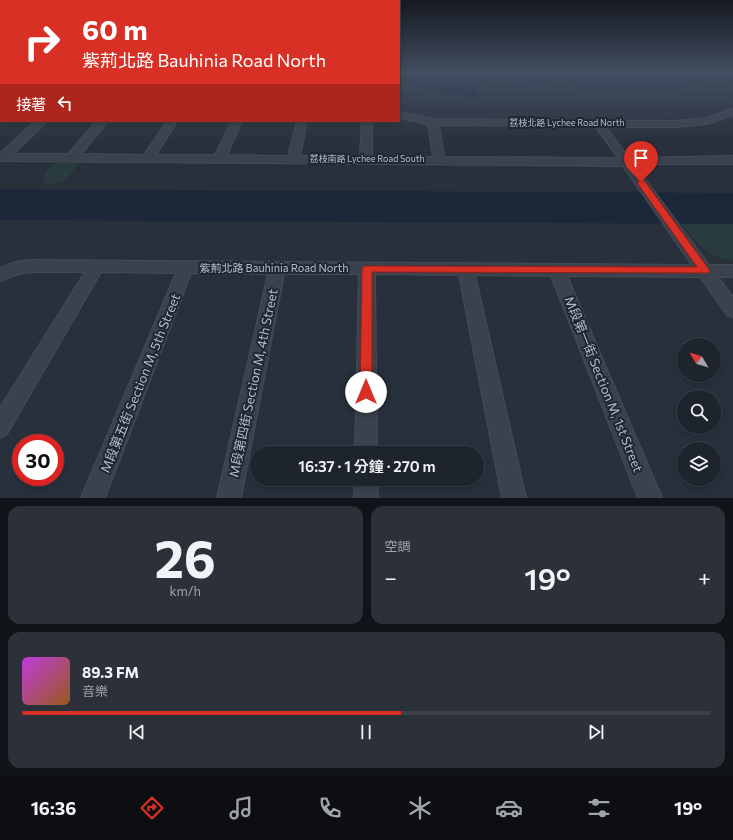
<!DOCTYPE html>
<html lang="zh-TW">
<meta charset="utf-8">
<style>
body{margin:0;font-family:Commissioner,"Noto Sans TC",sans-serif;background:#2b3039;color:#f1f3f6;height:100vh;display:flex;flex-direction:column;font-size:15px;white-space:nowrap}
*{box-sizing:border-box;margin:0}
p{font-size:13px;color:#a1a4aa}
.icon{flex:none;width:22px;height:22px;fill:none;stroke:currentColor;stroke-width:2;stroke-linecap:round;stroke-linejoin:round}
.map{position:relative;height:498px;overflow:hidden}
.side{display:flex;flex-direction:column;gap:8px;padding:8px;background:#101419;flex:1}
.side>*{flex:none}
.guide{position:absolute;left:0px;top:0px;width:400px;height:122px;box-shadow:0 2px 6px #0003,0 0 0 1px #3c4149;background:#d93025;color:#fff;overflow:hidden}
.needle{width:26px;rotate:308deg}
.buttons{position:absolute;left:677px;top:338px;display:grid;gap:8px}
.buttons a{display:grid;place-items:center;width:44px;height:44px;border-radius:50%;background:#1e242d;box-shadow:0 2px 6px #0003,0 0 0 1px #3c4149;font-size:20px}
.speed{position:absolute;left:12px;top:434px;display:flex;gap:8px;font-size:20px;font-weight:700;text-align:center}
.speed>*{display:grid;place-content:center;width:52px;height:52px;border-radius:50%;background:#1e242d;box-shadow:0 2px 6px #0003,0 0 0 1px #3c4149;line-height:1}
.speed .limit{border:6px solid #d22;background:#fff;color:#111}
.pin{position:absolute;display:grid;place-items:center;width:34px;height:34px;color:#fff;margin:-41px -17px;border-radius:50% 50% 50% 0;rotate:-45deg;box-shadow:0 0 4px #0007}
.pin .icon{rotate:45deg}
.me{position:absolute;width:44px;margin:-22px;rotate:0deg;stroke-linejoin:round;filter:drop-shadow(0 0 3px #0008)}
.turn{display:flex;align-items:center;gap:14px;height:84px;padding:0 16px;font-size:18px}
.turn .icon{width:52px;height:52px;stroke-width:2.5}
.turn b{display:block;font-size:28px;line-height:34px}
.then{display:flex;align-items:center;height:38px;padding:0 16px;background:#0003;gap:8px;font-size:15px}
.big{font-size:30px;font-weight:600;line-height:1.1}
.side .tile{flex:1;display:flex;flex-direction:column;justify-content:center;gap:6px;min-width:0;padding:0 14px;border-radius:12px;background:#2b3039}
.side .dial{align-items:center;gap:0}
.dial b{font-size:52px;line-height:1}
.song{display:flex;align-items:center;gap:12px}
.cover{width:48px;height:48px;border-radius:6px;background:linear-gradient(135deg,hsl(290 70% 55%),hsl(30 70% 35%))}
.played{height:4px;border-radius:2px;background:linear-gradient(90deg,#d93025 55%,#3c4149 55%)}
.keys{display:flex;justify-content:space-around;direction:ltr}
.heat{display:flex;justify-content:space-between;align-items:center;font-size:22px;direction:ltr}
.side .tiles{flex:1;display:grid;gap:8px;grid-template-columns:1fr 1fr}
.tile:last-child{grid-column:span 2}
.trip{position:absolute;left:250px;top:446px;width:234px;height:40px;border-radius:20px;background:#1e242d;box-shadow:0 2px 6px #0003,0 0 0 1px #3c4149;font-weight:600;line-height:40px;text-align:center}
.tab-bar{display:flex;height:64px;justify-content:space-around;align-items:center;background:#0c0e12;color:#a1a4aa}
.tab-bar .icon{width:28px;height:28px}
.tab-bar .active{color:#d93025}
.tab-bar b{font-size:18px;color:#f1f3f6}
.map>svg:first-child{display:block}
.green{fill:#2a3b3d}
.water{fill:#1c2839}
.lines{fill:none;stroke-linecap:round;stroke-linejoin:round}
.street-casing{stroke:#454b56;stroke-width:2}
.street{fill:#3b424d;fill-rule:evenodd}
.route{fill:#d93025;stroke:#8d1f18}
.labels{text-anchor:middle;stroke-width:4;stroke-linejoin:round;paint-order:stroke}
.far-street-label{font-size:9px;fill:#b8bdc7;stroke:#202732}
.street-label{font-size:11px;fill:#b8bdc7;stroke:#202732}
.near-street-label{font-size:13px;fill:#b8bdc7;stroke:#202732}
</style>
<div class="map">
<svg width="733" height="498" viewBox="0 0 733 498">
<rect width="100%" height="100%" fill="#28303c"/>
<!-- green -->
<g class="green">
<path d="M55 163H79L66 180 51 184 43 182 45 172Z"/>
<path d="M682 224H733V260C708 259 696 242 682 224Z"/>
</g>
<!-- water -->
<g class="water">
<path d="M399 73H483L476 97 437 92 399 81Z"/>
<path d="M516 73H545L547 85 519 88Z"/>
<path d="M569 73H706L699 84 669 90H575Z"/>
<path d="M0 189 733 193V224L0 220Z"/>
</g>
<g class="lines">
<!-- street casing -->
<g class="street-casing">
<g id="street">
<path d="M0 89H1L0 96Z"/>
<path d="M733 109V115L707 124 677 127H606L629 158 733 156V164H634L709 265H733V277H718L733 297V317L727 315 700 277 567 276 662 498H638L551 276 475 275 526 498H502L459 275 375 274 377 453H355L359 274H284L241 498H217L268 274 191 273 105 498H81L176 273 101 272 7 434 0 438V408L85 272H31L18 274 0 281V268L16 262 31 260 692 265 623 166 0 161V153L36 121H47L14 154H68L97 121H108L81 154 144 155 167 121H177L156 155H215L232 121H242L227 155 288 156 297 121H307L300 156H360L362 121H372V156L433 157 428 124 399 118V112L433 119 677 121 706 118ZM439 125 595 126 618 158 444 157Z"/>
<path d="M355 479H377L378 498H354Z"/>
</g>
</g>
<!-- street -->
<use href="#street" class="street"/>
</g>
<!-- sky -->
<linearGradient id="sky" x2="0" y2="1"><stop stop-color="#161a21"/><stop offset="0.51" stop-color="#424e61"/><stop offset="1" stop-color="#424e61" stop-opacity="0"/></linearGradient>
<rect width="733" height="143" fill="url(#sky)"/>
<!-- route -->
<path class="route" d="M638 180H644L708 268 710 271 708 273 372 272V392L371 396 366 397 362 396 360 392 362 269 364 266 697 267 638 184Z"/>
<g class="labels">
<!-- far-street labels -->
<g class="far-street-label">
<text x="567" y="126">荔枝北路 Lychee Road North</text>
<text x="367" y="162">荔枝南路 Lychee Road South</text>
</g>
<!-- street labels -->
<g class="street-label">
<text x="274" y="272">紫荊北路 Bauhinia Road North</text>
</g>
<!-- near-street labels -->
<g class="near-street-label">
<text transform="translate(140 383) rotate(-68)" y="5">M段第五街 Section M, 5th Street</text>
<text transform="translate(253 383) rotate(-78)" y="5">M段第四街 Section M, 4th Street</text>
<text transform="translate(604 384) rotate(68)" y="5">M段第一街 Section M, 1st Street</text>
</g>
</g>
</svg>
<div class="buttons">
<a><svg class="needle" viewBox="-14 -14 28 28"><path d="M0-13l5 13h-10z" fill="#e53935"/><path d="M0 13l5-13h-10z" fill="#a1a4aa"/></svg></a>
<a><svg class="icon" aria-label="search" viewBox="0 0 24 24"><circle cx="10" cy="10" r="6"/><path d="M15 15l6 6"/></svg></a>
<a><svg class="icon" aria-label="layers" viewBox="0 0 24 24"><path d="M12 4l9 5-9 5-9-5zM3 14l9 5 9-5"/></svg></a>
</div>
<div class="speed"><div class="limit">30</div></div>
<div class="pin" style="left:641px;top:182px;background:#d93025"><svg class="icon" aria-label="arrive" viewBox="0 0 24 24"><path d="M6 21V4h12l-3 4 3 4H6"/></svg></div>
<svg class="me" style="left:366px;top:392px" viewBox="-20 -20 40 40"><circle r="19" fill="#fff"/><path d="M0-13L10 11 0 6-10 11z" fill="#d93025"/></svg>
<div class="trip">16:37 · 1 分鐘 · 270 m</div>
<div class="guide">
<div class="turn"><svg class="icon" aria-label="right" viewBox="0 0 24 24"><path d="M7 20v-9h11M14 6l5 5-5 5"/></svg><div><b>60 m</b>紫荊北路 Bauhinia Road North</div></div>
<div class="then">接著<svg class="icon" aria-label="left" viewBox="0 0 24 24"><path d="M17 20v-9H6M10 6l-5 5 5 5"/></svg></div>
</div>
</div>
<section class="side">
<div class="tiles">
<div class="tile dial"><b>26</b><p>km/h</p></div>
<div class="tile"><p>空調</p>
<div class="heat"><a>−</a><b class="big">19°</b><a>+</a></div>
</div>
<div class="tile">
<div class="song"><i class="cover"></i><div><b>89.3 FM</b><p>音樂</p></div></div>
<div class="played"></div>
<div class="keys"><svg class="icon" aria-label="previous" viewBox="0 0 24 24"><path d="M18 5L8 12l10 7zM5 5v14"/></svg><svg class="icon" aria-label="pause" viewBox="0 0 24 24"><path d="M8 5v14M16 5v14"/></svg><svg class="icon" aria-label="next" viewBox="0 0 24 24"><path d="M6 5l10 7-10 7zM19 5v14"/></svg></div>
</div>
</div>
</section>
<nav class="tab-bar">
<b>16:36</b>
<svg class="icon active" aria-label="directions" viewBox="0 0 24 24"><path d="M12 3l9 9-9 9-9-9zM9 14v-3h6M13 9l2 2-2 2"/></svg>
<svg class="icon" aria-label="music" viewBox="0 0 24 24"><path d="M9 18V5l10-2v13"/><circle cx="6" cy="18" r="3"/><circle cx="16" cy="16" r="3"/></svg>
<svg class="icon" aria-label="phone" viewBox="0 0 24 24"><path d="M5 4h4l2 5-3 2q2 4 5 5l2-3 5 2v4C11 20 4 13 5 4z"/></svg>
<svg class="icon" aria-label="climate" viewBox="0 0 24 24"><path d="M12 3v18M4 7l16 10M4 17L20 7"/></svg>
<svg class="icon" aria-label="car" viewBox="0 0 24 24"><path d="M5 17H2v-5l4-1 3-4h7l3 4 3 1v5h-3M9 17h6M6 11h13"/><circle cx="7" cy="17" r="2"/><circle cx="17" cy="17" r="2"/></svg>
<svg class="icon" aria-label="filters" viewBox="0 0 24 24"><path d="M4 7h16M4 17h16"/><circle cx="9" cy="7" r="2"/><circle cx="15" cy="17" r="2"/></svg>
<b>19°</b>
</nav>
